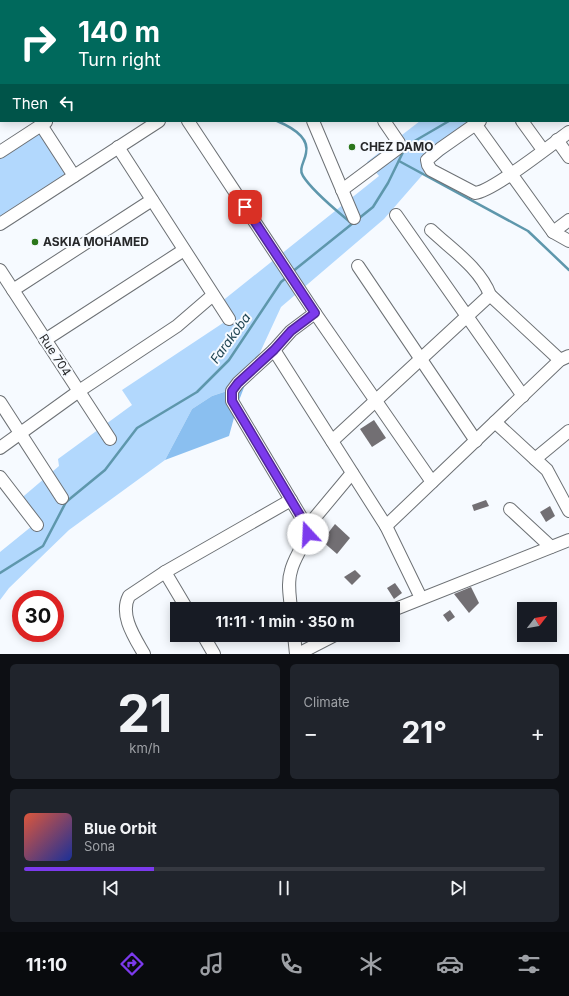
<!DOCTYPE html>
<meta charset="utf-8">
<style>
body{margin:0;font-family:Inter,sans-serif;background:#20242c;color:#f1f3f6;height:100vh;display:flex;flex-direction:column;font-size:15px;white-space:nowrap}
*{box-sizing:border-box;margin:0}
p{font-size:13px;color:#9ea1a6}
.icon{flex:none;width:22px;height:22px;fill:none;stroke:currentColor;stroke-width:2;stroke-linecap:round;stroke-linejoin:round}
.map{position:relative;height:654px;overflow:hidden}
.panel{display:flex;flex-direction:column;gap:10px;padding:10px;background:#0d0f14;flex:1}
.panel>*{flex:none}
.hud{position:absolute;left:0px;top:0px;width:569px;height:122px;box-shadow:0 2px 10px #0003;background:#00695c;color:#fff;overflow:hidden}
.needle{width:26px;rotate:59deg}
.buttons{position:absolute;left:517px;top:602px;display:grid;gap:8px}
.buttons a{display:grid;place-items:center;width:40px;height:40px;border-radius:0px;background:#171b24;box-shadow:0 2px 10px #0003;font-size:20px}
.speed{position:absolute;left:12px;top:590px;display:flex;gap:8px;font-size:20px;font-weight:700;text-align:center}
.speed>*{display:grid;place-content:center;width:52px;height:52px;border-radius:50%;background:#171b24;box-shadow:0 2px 10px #0003;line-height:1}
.speed .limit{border:6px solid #d22;background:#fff;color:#111}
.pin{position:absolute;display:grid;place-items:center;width:34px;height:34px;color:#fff;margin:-17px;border-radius:8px;box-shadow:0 2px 6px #0006}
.me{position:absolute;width:44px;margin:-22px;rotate:340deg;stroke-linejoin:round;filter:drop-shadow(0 0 3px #0008)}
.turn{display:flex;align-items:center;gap:14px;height:84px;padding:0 12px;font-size:18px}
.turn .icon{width:52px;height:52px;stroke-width:2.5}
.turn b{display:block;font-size:28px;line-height:34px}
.then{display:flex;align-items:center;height:38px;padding:0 12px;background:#0003;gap:8px;font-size:15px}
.big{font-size:30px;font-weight:700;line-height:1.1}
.panel .tile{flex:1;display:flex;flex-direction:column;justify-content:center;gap:6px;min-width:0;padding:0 14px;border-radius:6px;background:#20242c}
.panel .dial{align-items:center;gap:0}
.dial b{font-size:52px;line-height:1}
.song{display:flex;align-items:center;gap:12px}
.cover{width:48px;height:48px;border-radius:6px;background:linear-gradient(135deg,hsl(10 70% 55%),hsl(230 70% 35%))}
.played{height:4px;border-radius:2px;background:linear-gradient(90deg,#7c3aed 25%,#363941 25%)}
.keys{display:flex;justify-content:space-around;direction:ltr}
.heat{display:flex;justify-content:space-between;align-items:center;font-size:22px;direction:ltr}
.panel .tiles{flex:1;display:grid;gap:10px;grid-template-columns:1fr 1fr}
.tile:last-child{grid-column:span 2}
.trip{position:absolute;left:170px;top:602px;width:230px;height:40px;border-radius:0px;background:#171b24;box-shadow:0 2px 10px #0003;font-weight:700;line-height:40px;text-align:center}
.menu{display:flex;height:64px;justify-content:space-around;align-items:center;background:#090b0e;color:#9ea1a6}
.menu .icon{width:28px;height:28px}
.menu .active{color:#7c3aed}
.menu b{font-size:18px;color:#f1f3f6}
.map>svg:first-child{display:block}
.green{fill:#b2d8fd}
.forest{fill:#8abff0}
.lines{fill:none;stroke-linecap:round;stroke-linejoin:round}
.stream{stroke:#5e97ac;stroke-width:2.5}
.building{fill:#726f73}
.minor-casing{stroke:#6d7175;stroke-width:14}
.minor{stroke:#fff;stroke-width:12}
.route-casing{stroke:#51269a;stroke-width:10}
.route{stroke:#7c3aed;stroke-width:7}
.poi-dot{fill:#2b761b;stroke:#f6faff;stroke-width:1.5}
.labels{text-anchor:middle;stroke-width:4;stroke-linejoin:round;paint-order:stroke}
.poi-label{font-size:12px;font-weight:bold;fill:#27282a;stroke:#f6faff;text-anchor:start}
.street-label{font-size:12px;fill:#27282a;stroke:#f6faff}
.water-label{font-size:13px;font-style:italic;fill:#214654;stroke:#f6faff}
</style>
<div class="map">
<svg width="569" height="654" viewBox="0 0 569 654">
<rect width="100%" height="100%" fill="#f6faff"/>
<!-- green -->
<g class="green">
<path d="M420 121H488L432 164 384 219 281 307 245 385 212 396 192 409 165 460 69 530 9 588 0 600V552L37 522 18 501 59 466 58 459 132 405 122 390 229 319 221 302 379 176 367 162Z"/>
<path d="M43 129 71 173 0 219V156Z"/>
</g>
<!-- forest -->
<path class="forest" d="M245 385 238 403 229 436 165 460 192 409 212 396Z"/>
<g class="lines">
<!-- stream -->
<g class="stream">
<path d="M209 0V1"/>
<path d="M547 1 548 0"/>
<path d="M277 121C289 126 310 136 306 153 305 161 298 169 303 176 313 192 336 210 350 222"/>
<path d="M399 161 528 231 569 270"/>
<path d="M292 272 373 207 388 183 406 146 449 121"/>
<path d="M0 573 43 546 66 502 105 470 137 428 197 392 229 360 281 282 287 277"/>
</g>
</g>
<!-- building -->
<g class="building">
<path d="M374 420 386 438 372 447 360 429Z"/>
<path d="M486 500 489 506 474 511 472 505Z"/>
<path d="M550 506 555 516 546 522 540 512Z"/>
<path d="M335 524 350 538 337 554 322 541Z"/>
<path d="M355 570 361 576 352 585 344 577Z"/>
<path d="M395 583 402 593 394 599 387 588Z"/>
<path d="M471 587 479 603 469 613 454 594Z"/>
<path d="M450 610 455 617 448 622 443 615Z"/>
</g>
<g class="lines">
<!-- minor casing -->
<g class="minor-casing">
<g id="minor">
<path d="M110 0V1"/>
<path d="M152 0 153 1"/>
<path d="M299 0 300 1"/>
<path d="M366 0 367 1"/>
<path d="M434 0 435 1"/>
<path d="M475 0V1"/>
<path d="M10 1 11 0"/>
<path d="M232 1V0"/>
<path d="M414 1 416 0"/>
<path d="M564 1V0"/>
<path d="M0 7H1"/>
<path d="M0 47 1 49"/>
<path d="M568 56 569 58"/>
<path d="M188 121 315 313 432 482"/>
<path d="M313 121 354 218"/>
<path d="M480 121 440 149 427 160 428 165 431 170 475 193C492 192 552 144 569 132"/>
<path d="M522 121 543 150"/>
<path d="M41 125 74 176"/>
<path d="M476 125 553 232 569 241"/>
<path d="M557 140 569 157"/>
<path d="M118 147 229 319"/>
<path d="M0 152 46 122"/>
<path d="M342 190 397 149 399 143 384 121"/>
<path d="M396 215 523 396"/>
<path d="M0 224 159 121"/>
<path d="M431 230C451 249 480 268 490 295L560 360"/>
<path d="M553 232 569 220"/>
<path d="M358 266 476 441"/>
<path d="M0 270 110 439"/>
<path d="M13 290 152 200"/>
<path d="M45 340 184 250"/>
<path d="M274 350 386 526 421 598"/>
<path d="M0 402 62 498"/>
<path d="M495 422 547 470 569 511"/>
<path d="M332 441 490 295"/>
<path d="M0 448 79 391 177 326 213 295"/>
<path d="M535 459 569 431"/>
<path d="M0 477 37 525"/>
<path d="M510 509 551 547"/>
<path d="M386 526 560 360 569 356"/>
<path d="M307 527 352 473"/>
<path d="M165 572 187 609"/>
<path d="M206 609H222"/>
<path d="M291 609C290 596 287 583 291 571 294 556 308 542 307 527L232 401V391L238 383 274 350 291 331 315 313"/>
<path d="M393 610 569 540"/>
<path d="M203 635 214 654"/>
<path d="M294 635 296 654"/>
<path d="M144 654C135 638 119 615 129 596L165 572 291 500"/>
<path d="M298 654 335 635"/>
</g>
</g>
<!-- minor -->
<use href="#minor" class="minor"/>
</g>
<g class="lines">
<!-- route casing -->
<g class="route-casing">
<path id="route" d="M245 207 315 313 291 331 274 350 238 383 232 391V401L307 527 308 534"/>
</g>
<!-- route -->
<use href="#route" class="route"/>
</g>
<!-- markers -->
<g class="poi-dot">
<circle cx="352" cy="147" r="4"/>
<circle cx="35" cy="242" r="4"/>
</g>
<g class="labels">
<!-- poi labels -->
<g class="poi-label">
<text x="360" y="151">CHEZ DAMO</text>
<text x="43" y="246">ASKIA MOHAMED</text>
</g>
<!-- street labels -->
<g class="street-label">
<text transform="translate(55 355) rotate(57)" y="4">Rue 704</text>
</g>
<!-- water labels -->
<g class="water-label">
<text transform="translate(230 338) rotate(-54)" y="5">Farakoba</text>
</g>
</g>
</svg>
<div class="buttons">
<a><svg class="needle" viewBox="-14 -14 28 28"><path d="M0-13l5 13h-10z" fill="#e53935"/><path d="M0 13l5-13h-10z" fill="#9ea1a6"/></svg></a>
</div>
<div class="speed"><div class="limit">30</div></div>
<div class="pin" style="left:245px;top:207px;background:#d93025"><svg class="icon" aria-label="arrive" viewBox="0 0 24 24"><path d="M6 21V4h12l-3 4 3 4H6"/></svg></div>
<svg class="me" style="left:308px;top:534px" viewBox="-20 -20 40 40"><circle r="19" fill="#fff"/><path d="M0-13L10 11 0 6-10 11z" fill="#7c3aed"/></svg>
<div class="trip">11:11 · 1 min · 350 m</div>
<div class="hud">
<div class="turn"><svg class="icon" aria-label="right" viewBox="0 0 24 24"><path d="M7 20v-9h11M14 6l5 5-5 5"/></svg><div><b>140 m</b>Turn right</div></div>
<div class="then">Then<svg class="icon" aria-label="left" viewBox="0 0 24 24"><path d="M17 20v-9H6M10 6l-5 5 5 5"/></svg></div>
</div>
</div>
<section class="panel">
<div class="tiles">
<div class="tile dial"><b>21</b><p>km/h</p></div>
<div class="tile"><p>Climate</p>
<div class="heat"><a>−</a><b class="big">21°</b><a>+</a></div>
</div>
<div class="tile">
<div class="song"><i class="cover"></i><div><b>Blue Orbit</b><p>Sona</p></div></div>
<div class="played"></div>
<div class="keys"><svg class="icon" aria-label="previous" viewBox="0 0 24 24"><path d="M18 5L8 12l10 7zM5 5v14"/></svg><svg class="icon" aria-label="pause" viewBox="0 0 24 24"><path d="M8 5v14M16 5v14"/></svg><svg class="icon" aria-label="next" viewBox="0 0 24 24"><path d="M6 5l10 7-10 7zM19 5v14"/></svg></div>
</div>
</div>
</section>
<nav class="menu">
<b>11:10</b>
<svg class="icon active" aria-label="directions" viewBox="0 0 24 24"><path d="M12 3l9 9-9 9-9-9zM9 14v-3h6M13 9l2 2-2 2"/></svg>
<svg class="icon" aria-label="music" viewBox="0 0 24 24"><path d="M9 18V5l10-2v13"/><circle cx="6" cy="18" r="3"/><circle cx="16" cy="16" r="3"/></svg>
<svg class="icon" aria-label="phone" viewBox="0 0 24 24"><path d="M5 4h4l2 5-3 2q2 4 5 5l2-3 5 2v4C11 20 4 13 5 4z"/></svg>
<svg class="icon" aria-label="climate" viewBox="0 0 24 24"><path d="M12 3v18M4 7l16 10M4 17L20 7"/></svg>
<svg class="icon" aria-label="car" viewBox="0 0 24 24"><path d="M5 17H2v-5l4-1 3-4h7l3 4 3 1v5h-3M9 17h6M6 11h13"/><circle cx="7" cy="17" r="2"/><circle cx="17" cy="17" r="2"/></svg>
<svg class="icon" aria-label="filters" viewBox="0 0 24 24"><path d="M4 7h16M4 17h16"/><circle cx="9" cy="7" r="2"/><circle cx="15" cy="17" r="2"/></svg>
</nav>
